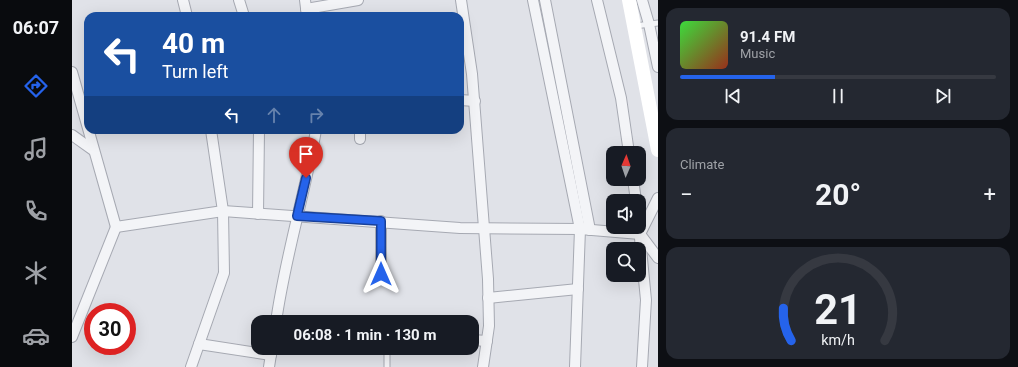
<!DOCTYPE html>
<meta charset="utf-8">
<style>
body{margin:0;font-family:Roboto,sans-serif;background:#242831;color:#f1f3f6;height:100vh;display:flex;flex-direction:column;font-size:15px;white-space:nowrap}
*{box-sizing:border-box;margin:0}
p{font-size:13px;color:#9ea1a6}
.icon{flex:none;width:22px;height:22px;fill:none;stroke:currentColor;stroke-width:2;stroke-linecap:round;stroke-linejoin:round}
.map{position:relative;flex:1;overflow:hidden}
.drawer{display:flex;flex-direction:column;gap:8px;padding:8px;background:#0d0f14;width:360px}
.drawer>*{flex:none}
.guide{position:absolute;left:12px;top:12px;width:380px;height:122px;border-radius:12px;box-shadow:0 4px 16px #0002;background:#1a4fa0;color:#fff;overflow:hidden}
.needle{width:26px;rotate:2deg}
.tools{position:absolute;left:534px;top:146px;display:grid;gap:8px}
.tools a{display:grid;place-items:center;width:40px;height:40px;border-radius:8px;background:#171b24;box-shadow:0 4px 16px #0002;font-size:20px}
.speed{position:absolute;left:12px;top:303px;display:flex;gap:8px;font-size:20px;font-weight:700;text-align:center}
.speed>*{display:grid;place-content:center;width:52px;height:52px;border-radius:50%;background:#171b24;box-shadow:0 4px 16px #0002;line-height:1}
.speed .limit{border:6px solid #d22;background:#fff;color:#111}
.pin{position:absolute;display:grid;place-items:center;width:34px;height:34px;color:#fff;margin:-41px -17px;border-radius:50% 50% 50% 0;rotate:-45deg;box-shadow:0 0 4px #0007}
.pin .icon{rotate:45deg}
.me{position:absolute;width:44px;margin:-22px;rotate:0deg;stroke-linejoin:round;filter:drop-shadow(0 0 3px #0008)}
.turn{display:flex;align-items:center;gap:14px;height:84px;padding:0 12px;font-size:18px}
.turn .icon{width:52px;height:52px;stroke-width:2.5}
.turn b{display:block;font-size:28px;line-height:34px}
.lanes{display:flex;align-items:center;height:38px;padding:0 12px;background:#0003;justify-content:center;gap:20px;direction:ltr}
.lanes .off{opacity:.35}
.big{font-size:30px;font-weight:700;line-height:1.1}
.drawer .card{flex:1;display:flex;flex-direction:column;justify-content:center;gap:6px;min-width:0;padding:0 14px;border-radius:12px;background:#242831}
.drawer .dial{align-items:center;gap:0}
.dial svg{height:104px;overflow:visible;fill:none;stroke:#363941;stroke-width:7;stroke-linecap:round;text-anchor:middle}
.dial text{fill:#f1f3f6;stroke:none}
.song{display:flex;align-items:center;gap:12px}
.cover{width:48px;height:48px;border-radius:6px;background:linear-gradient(135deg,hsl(120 70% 55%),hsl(10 70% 35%))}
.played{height:4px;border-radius:2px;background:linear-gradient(90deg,#2563eb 30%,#363941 30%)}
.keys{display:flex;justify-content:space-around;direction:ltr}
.heat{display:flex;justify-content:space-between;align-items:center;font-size:22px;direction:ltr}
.trip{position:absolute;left:179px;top:315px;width:228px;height:40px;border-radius:12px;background:#171b24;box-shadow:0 4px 16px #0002;font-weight:700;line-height:40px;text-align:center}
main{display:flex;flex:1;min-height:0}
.tab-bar{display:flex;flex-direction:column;width:72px;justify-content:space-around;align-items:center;background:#090b0e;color:#9ea1a6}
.tab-bar .icon{width:28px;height:28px}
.tab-bar .selected{color:#2563eb}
.tab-bar b{font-size:18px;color:#f1f3f6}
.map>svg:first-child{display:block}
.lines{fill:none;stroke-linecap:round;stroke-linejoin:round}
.lane-casing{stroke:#a6a9b2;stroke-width:7}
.street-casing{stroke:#a6a9b2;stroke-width:12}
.lane{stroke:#f3f4f7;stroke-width:5}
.street{stroke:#f3f4f7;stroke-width:10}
.secondary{stroke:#fff;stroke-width:14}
.route-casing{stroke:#184099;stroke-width:10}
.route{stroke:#2563eb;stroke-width:7}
</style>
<main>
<nav class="tab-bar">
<b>06:07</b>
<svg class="icon selected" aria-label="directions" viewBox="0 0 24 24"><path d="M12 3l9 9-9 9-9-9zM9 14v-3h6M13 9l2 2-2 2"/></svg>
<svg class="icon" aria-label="music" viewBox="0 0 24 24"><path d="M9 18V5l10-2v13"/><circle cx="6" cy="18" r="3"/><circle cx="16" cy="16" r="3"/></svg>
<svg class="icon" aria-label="phone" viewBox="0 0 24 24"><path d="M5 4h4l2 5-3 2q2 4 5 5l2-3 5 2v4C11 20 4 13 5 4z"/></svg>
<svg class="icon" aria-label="climate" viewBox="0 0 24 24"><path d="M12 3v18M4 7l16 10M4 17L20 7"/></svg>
<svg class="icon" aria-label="car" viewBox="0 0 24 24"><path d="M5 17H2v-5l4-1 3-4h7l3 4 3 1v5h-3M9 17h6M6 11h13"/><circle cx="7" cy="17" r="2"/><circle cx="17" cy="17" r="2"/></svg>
</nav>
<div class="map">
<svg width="586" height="367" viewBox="0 0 586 367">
<rect width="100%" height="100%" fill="#e0e2e8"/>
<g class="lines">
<!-- lane casing -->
<g class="lane-casing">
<g id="lane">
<path d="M563 26 586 23"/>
<path d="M315 348V367"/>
</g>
</g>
<!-- street casing -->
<g class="street-casing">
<g id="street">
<path d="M111 0 115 16"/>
<path d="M167 0 172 16"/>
<path d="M233 0 235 16"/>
<path d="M389 0 400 74 416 279 417 326 411 367"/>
<path d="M461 0 508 229 503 367"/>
<path d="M473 0 518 230"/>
<path d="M525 0 549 98 557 153"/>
<path d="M570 0 577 24 586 67"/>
<path d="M234 9 286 0"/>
<path d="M0 72 44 227 151 211 388 228 508 229 568 234 586 198"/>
<path d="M388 100 403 101"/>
<path d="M288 130V139"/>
<path d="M0 135 21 150"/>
<path d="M561 179 564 201"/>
<path d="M186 214 187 130"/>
<path d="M309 221V274"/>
<path d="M567 228 574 300 570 367"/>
<path d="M568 234 586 258"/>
<path d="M416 298 506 289"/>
<path d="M204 322C213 257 233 194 244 130"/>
<path d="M0 337 44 227"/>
<path d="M400 340 415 341"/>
<path d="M127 344 199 355"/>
<path d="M119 367 152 273 151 211 139 130"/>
<path d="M197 367 200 348"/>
</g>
</g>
<!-- lane -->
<use href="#lane" class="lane"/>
<!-- street -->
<use href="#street" class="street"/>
<!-- secondary -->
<path class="secondary" d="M557 0 586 150"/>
</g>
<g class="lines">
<!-- route casing -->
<g class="route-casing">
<path id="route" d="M234 178 225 216 309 221V274"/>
</g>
<!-- route -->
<use href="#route" class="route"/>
</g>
</svg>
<div class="tools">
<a><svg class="needle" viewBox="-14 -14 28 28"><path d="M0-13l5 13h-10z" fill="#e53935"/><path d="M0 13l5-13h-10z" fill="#9ea1a6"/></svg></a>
<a><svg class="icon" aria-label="sound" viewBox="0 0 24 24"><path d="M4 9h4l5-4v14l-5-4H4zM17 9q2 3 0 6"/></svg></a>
<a><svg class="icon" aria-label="search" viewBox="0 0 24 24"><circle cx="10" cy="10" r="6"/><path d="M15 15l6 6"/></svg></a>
</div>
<div class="speed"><div class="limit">30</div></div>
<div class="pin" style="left:234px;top:178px;background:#d93025"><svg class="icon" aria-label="arrive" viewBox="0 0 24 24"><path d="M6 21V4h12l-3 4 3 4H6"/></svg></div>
<svg class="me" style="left:309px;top:274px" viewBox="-20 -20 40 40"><path d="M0-17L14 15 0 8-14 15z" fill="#2563eb" stroke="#fff" stroke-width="4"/></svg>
<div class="trip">06:08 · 1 min · 130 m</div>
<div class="guide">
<div class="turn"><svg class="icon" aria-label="left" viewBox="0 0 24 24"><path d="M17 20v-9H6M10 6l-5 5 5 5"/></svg><div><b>40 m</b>Turn left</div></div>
<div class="lanes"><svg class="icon" aria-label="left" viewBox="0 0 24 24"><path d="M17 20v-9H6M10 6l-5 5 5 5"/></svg><svg class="icon off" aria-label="ahead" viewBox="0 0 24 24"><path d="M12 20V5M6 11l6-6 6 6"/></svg><svg class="icon off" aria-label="right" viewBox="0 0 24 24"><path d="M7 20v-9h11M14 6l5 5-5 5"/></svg></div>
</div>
</div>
<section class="drawer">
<div class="card">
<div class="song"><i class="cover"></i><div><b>91.4 FM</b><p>Music</p></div></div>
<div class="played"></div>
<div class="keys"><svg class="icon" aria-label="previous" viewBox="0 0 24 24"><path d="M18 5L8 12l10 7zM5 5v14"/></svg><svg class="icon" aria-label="pause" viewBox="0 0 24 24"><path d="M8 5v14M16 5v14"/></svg><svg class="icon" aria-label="next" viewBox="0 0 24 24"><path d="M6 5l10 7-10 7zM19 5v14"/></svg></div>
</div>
<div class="card"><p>Climate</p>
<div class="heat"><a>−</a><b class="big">20°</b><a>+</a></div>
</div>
<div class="card dial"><svg viewBox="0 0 100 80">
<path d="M14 69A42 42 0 1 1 86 69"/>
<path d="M14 69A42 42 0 0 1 8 44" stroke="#2563eb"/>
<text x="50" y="56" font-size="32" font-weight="700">21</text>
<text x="50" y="72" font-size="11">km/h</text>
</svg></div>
</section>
</main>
